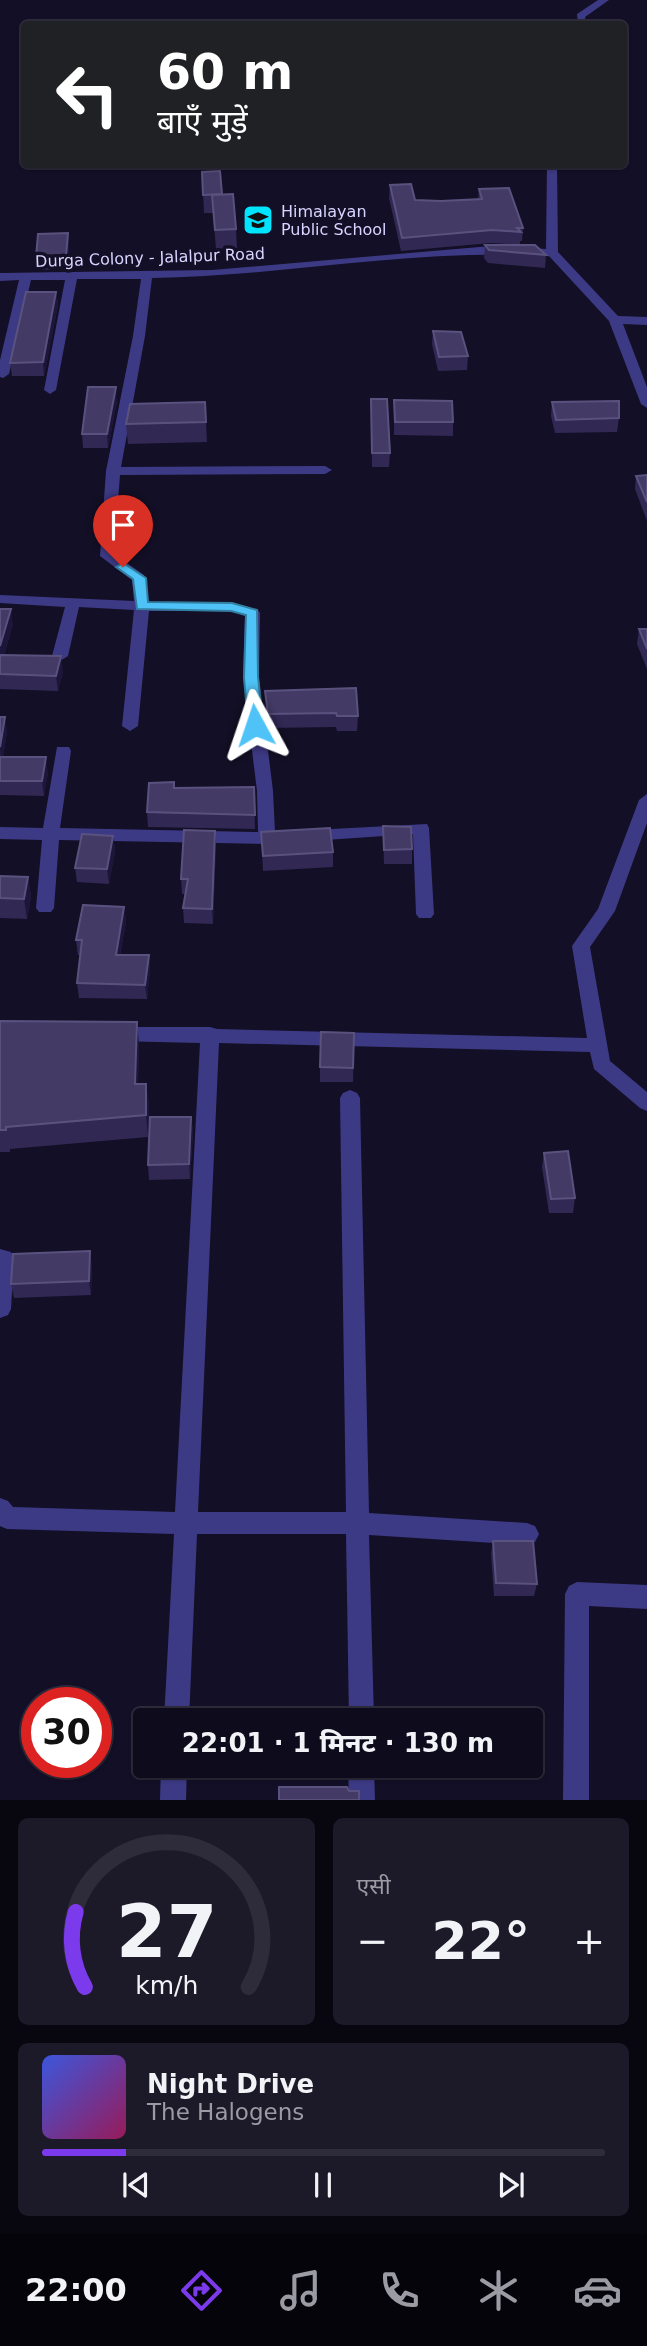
<!DOCTYPE html>
<html lang="hi">
<meta charset="utf-8">
<style>
body{margin:0;font-family:"DejaVu Sans","Noto Sans Devanagari",sans-serif;background:#1c1929;color:#f1f3f6;height:100vh;display:flex;flex-direction:column;font-size:26px;white-space:nowrap}
*{box-sizing:border-box;margin:0}
p{font-size:23px;color:#9b9ba3}
.icon{flex:none;width:38px;height:38px;fill:none;stroke:currentColor;stroke-width:2;stroke-linecap:round;stroke-linejoin:round}
.map{position:relative;height:1800px;overflow:hidden}
.details{display:flex;flex-direction:column;gap:18px;padding:18px;background:#08060f;flex:1}
.details>*{flex:none}
.guide{position:absolute;left:21px;top:21px;width:606px;height:147px;border-radius:7px;box-shadow:0 2px 5px #0004,0 0 0 2px #2e2b3b;background:#202124;color:#fff;overflow:hidden}
.speed{position:absolute;left:21px;top:1687px;display:flex;gap:14px;font-size:35px;font-weight:700;text-align:center}
.speed>*{display:grid;place-content:center;width:91px;height:91px;border-radius:50%;background:#0e0b1c;box-shadow:0 2px 5px #0004,0 0 0 2px #2e2b3b;line-height:1}
.speed .limit{border:10px solid #d22;background:#fff;color:#111}
.pin{position:absolute;display:grid;place-items:center;width:60px;height:60px;color:#fff;margin:-72px -30px;border-radius:50% 50% 50% 0;rotate:-45deg;box-shadow:0 0 7px #0007}
.pin .icon{rotate:45deg}
.me{position:absolute;width:77px;margin:-38px;rotate:355deg;stroke-linejoin:round;filter:drop-shadow(0 0 5px #0008)}
.turn{display:flex;align-items:center;gap:24px;height:147px;padding:0 21px;font-size:32px}
.turn .icon{width:91px;height:91px;stroke-width:2.5}
.turn b{display:block;font-size:49px;line-height:60px}
.big{font-size:52px;font-weight:800;line-height:1.1}
.details .card{flex:1;display:flex;flex-direction:column;justify-content:center;gap:10px;min-width:0;padding:0 24px;border-radius:10px;background:#1c1929}
.details .dial{align-items:center;gap:0}
.dial svg{height:182px;overflow:visible;fill:none;stroke:#2e2b3b;stroke-width:7;stroke-linecap:round;text-anchor:middle}
.dial text{fill:#f1f3f6;stroke:none}
.song{display:flex;align-items:center;gap:21px}
.cover{width:84px;height:84px;border-radius:10px;background:linear-gradient(135deg,hsl(230 70% 55%),hsl(330 70% 35%))}
.played{height:7px;border-radius:4px;background:linear-gradient(90deg,#7c3aed 15%,#2e2b3b 15%)}
.keys{display:flex;justify-content:space-around;direction:ltr}
.heat{display:flex;justify-content:space-between;align-items:center;font-size:38px;direction:ltr}
.details .tiles{flex:1;display:grid;gap:18px;grid-template-columns:1fr 1fr}
.card:last-child{grid-column:span 2}
.trip{position:absolute;left:133px;top:1708px;width:410px;height:70px;border-radius:7px;background:#0e0b1c;box-shadow:0 2px 5px #0004,0 0 0 2px #2e2b3b;font-weight:800;line-height:70px;text-align:center}
.tabs{display:flex;height:112px;justify-content:space-around;align-items:center;background:#06040b;color:#9b9ba3}
.tabs .icon{width:49px;height:49px}
.tabs .on{color:#7c3aed}
.tabs b{font-size:32px;color:#f1f3f6}
.map>svg:first-child{display:block}
.lines{fill:none;stroke-linecap:round;stroke-linejoin:round}
.minor{fill:#3d3a85;fill-rule:evenodd}
.wall{fill:#312854}
.shaded-wall{fill:#1d163a}
.building{fill:#433a66;stroke:#5a527e;stroke-width:2}
.route{fill:#4fc3f7;stroke:#337fa1;stroke-width:2}
.labels{text-anchor:middle;stroke-width:7;stroke-linejoin:round;paint-order:stroke}
.far-poi-label{font-size:16px;fill:#d9d4ff;stroke:#130f26;text-anchor:start}
.far-street-label{font-size:16px;fill:#d9d4ff;stroke:#130f26}
</style>
<div class="map">
<svg width="647" height="1800" viewBox="0 0 647 1800">
<rect width="100%" height="100%" fill="#130f26"/>
<g class="lines">
<!-- minor -->
<g class="minor">
<path d="M598 0H609L585 17 586 24H578L577 14Z"/>
<path d="M547 164H557L558 252 618 316 647 317V325L623 324 647 387V408L641 404 609 321 549 256C417 248 285 276 152 278L145 336 121 467 325 466 332 470 325 474 120 475 114 554 144 575 149 602 232 603 258 610 260 613 259 677 273 791 275 832 427 824 429 828 434 914 431 918H419L416 914 413 834 267 844 59 840 54 908 51 912H39L36 908 42 840 0 839V827L43 828 57 747H69L71 751 60 828 258 832 257 791 243 677 245 616 231 611H149L138 726 130 731 122 726 134 610 79 607 68 656 60 661 52 656 65 607 0 603V595L134 601 132 580 100 556 106 471 133 336 141 279H77L56 390 50 394 44 390 65 280H31L9 374 3 378 0 377V360L19 280 0 281V273L212 270 491 246 546 249Z"/>
<path d="M647 794V823L615 911 590 947 610 1061 647 1092V1111L640 1108 594 1069 590 1052 219 1043 198 1512H346L340 1098 343 1093 350 1090 357 1093 360 1098 369 1513 527 1523 535 1526 539 1534 535 1542 527 1545 369 1535 374 1720H349L346 1534H197L189 1720H164L174 1534 7 1529 0 1526V1498L8 1501 13 1507 175 1512 200 1043 115 1041 108 1039 106 1034 108 1029 115 1027H210L217 1029 587 1038 572 946 598 909 639 800Z"/>
<path d="M0 1249 11 1252 14 1258 11 1309 8 1315 0 1318Z"/>
<path d="M577 1582 647 1585V1609L589 1606V1800H563L565 1594 569 1586Z"/>
<path d="M161 1766H187L186 1800H160Z"/>
<path d="M348 1766H374L375 1800H349Z"/>
</g>
</g>
<!-- wall -->
<g class="wall">
<path d="M202 172 222 195 236 229 237 248 216 249 213 213H204Z"/>
<path d="M390 185 415 200 441 201 478 199 479 189 523 228 522 241H520V245L491 243 401 251 389 198Z"/>
<path d="M68 233 69 246 68 269 37 270 36 257Z"/>
<path d="M485 245 546 255 545 268 488 263 484 258Z"/>
<path d="M56 292 58 305 44 376H12L10 363Z"/>
<path d="M433 331 468 356 467 370 438 371 432 344Z"/>
<path d="M371 399 390 453 389 467H372Z"/>
<path d="M394 400 453 422V436L394 435Z"/>
<path d="M117 401 108 448H83L82 434Z"/>
<path d="M205 402 207 442 128 444 126 424Z"/>
<path d="M552 402 619 418 617 432 555 433 551 416Z"/>
<path d="M647 475V521L635 489 636 476Z"/>
<path d="M0 609 13 624 4 655 63 671 58 691 0 689Z"/>
<path d="M639 629H647V669L637 644Z"/>
<path d="M265 691 358 716 357 731H337L336 727 268 728Z"/>
<path d="M0 717 7 731 3 757 48 772 44 796 0 795Z"/>
<path d="M174 782 175 788 254 787 255 829 148 827 147 812Z"/>
<path d="M383 826 412 849V864H384Z"/>
<path d="M215 831 216 846 213 924 184 923 183 908 185 894H182L181 879Z"/>
<path d="M261 832 333 852V867L263 871Z"/>
<path d="M113 836 115 851 109 884 77 882 75 868Z"/>
<path d="M0 876 28 877 31 897 27 919 0 918Z"/>
<path d="M124 907 126 922 120 955H149L150 970 147 999 79 998 77 983 80 955H78L76 940Z"/>
<path d="M0 1021 139 1044 138 1084H146L149 1106 148 1137 10 1149V1152H0Z"/>
<path d="M354 1033 353 1082H320V1067Z"/>
<path d="M191 1117 193 1131 190 1179 149 1180 148 1165Z"/>
<path d="M544 1153 575 1198 573 1213H549L542 1167Z"/>
<path d="M92 1265 91 1295 14 1298 11 1284Z"/>
<path d="M493 1541 537 1584 534 1596H494L491 1554Z"/>
</g>
<!-- shaded-wall -->
<g class="shaded-wall">
<path d="M68 233 69 246 68 269 66 256Z"/>
<path d="M56 292 58 305 44 376 43 362Z"/>
<path d="M116 387 117 401 108 448 107 434Z"/>
<path d="M11 609 13 624 0 668V646Z"/>
<path d="M61 656 63 671 58 691 56 676Z"/>
<path d="M5 717 7 731 1 771 0 747Z"/>
<path d="M46 757 48 772 44 796 42 781Z"/>
<path d="M215 831 216 846 213 924 212 909Z"/>
<path d="M113 836 115 851 109 884 107 869Z"/>
<path d="M28 877 31 897 27 919 24 899Z"/>
<path d="M124 907 126 922 117 969 116 955Z"/>
<path d="M149 955 150 970 147 999 145 985Z"/>
<path d="M137 1022 139 1044 137 1106 135 1084Z"/>
<path d="M146 1084 149 1106 148 1137 146 1115Z"/>
<path d="M191 1117 193 1131 190 1179 189 1164Z"/>
<path d="M90 1251 92 1265 91 1295 89 1281Z"/>
</g>
<!-- building -->
<g class="building">
<path d="M220 171 222 194 203 195 202 172Z"/>
<path d="M411 184 415 200 441 201 482 199 479 189 509 188 523 228H517L521 232 492 230 402 238 390 185Z"/>
<path d="M233 194 236 229 215 230 212 195Z"/>
<path d="M68 233 66 256 36 257 38 234Z"/>
<path d="M485 245H535L546 255 489 250Z"/>
<path d="M26 292H56L43 362 10 363Z"/>
<path d="M433 331 461 332 468 356 439 357Z"/>
<path d="M88 387H116L107 434H82Z"/>
<path d="M371 399H387L390 453H372Z"/>
<path d="M394 400 452 401 453 422H395Z"/>
<path d="M619 401V418L556 420 552 402Z"/>
<path d="M205 402 206 422 126 424 130 404Z"/>
<path d="M647 475V502L636 476Z"/>
<path d="M0 609H11L0 646Z"/>
<path d="M639 629H647V649Z"/>
<path d="M0 655 61 656 56 676 0 674Z"/>
<path d="M356 688 358 716H337L336 713 268 714 265 691Z"/>
<path d="M0 717H5L0 747Z"/>
<path d="M0 757H46L42 781H0Z"/>
<path d="M174 782V788L254 787 255 815 147 812 149 783Z"/>
<path d="M383 826 411 827 412 849 384 850Z"/>
<path d="M330 828 333 852 263 856 261 832Z"/>
<path d="M184 830 215 831 212 909 183 908 188 879H181Z"/>
<path d="M82 834 113 836 107 869 75 868Z"/>
<path d="M0 876 28 877 24 899 0 898Z"/>
<path d="M83 905 124 907 116 955H149L145 985 77 983 82 940H76Z"/>
<path d="M0 1021 137 1022 135 1084H146V1115L6 1127V1130H0Z"/>
<path d="M321 1032 354 1033 353 1068 320 1067Z"/>
<path d="M150 1117H191L189 1164 148 1165Z"/>
<path d="M568 1151 575 1198 551 1199 544 1153Z"/>
<path d="M90 1251 89 1281 11 1284 13 1254Z"/>
<path d="M493 1541H533L537 1584 496 1583Z"/>
<path d="M279 1787H347L349 1791H359V1800H279Z"/>
</g>
<!-- route -->
<path class="route" d="M123 563 146 578 148 602 232 603 257 610 258 677 263 725 260 728 255 729 248 725 244 677 246 615 231 611 137 609 133 579 116 567Z"/>
<!-- icons -->
<defs>
<g id="school-square" transform="scale(1.575)"><rect x="-9" y="-9" width="18" height="18" rx="4" fill="#00e5ff" stroke="#130f26"/><path d="M0-5L7-2L0 1L-7-2ZM-4 1L0 2.5L4 1V4Q0 6-4 4Z" fill="#111"/></g>
</defs>
<g fill-rule="evenodd">
<use href="#school-square" x="258" y="220"/>
</g>
<g class="labels">
<!-- far-poi labels -->
<g class="far-poi-label">
<text x="281" y="217">Himalayan<tspan x="281" dy="18">Public School</tspan></text>
</g>
<!-- far-street labels -->
<g class="far-street-label">
<text transform="translate(150 257) rotate(-2)" y="6">Durga Colony - Jalalpur Road</text>
</g>
</g>
</svg>
<div class="speed"><div class="limit">30</div></div>
<div class="pin" style="left:123px;top:567px;background:#d93025"><svg class="icon" aria-label="arrive" viewBox="0 0 24 24"><path d="M6 21V4h12l-3 4 3 4H6"/></svg></div>
<svg class="me" style="left:255px;top:725px" viewBox="-20 -20 40 40"><path d="M0-17L14 15 0 8-14 15z" fill="#4fc3f7" stroke="#fff" stroke-width="4"/></svg>
<div class="trip">22:01 · 1 मिनट · 130 m</div>
<div class="guide">
<div class="turn"><svg class="icon" aria-label="left" viewBox="0 0 24 24"><path d="M17 20v-9H6M10 6l-5 5 5 5"/></svg><div><b>60 m</b>बाएँ मुड़ें</div></div>
</div>
</div>
<section class="details">
<div class="tiles">
<div class="card dial"><svg viewBox="0 0 100 80">
<path d="M14 69A42 42 0 1 1 86 69"/>
<path d="M14 69A42 42 0 0 1 10 36" stroke="#7c3aed"/>
<text x="50" y="56" font-size="32" font-weight="700">27</text>
<text x="50" y="72" font-size="11">km/h</text>
</svg></div>
<div class="card"><p>एसी</p>
<div class="heat"><a>−</a><b class="big">22°</b><a>+</a></div>
</div>
<div class="card">
<div class="song"><i class="cover"></i><div><b>Night Drive</b><p>The Halogens</p></div></div>
<div class="played"></div>
<div class="keys"><svg class="icon" aria-label="previous" viewBox="0 0 24 24"><path d="M18 5L8 12l10 7zM5 5v14"/></svg><svg class="icon" aria-label="pause" viewBox="0 0 24 24"><path d="M8 5v14M16 5v14"/></svg><svg class="icon" aria-label="next" viewBox="0 0 24 24"><path d="M6 5l10 7-10 7zM19 5v14"/></svg></div>
</div>
</div>
</section>
<nav class="tabs">
<b>22:00</b>
<svg class="icon on" aria-label="directions" viewBox="0 0 24 24"><path d="M12 3l9 9-9 9-9-9zM9 14v-3h6M13 9l2 2-2 2"/></svg>
<svg class="icon" aria-label="music" viewBox="0 0 24 24"><path d="M9 18V5l10-2v13"/><circle cx="6" cy="18" r="3"/><circle cx="16" cy="16" r="3"/></svg>
<svg class="icon" aria-label="phone" viewBox="0 0 24 24"><path d="M5 4h4l2 5-3 2q2 4 5 5l2-3 5 2v4C11 20 4 13 5 4z"/></svg>
<svg class="icon" aria-label="climate" viewBox="0 0 24 24"><path d="M12 3v18M4 7l16 10M4 17L20 7"/></svg>
<svg class="icon" aria-label="car" viewBox="0 0 24 24"><path d="M5 17H2v-5l4-1 3-4h7l3 4 3 1v5h-3M9 17h6M6 11h13"/><circle cx="7" cy="17" r="2"/><circle cx="17" cy="17" r="2"/></svg>
</nav>
